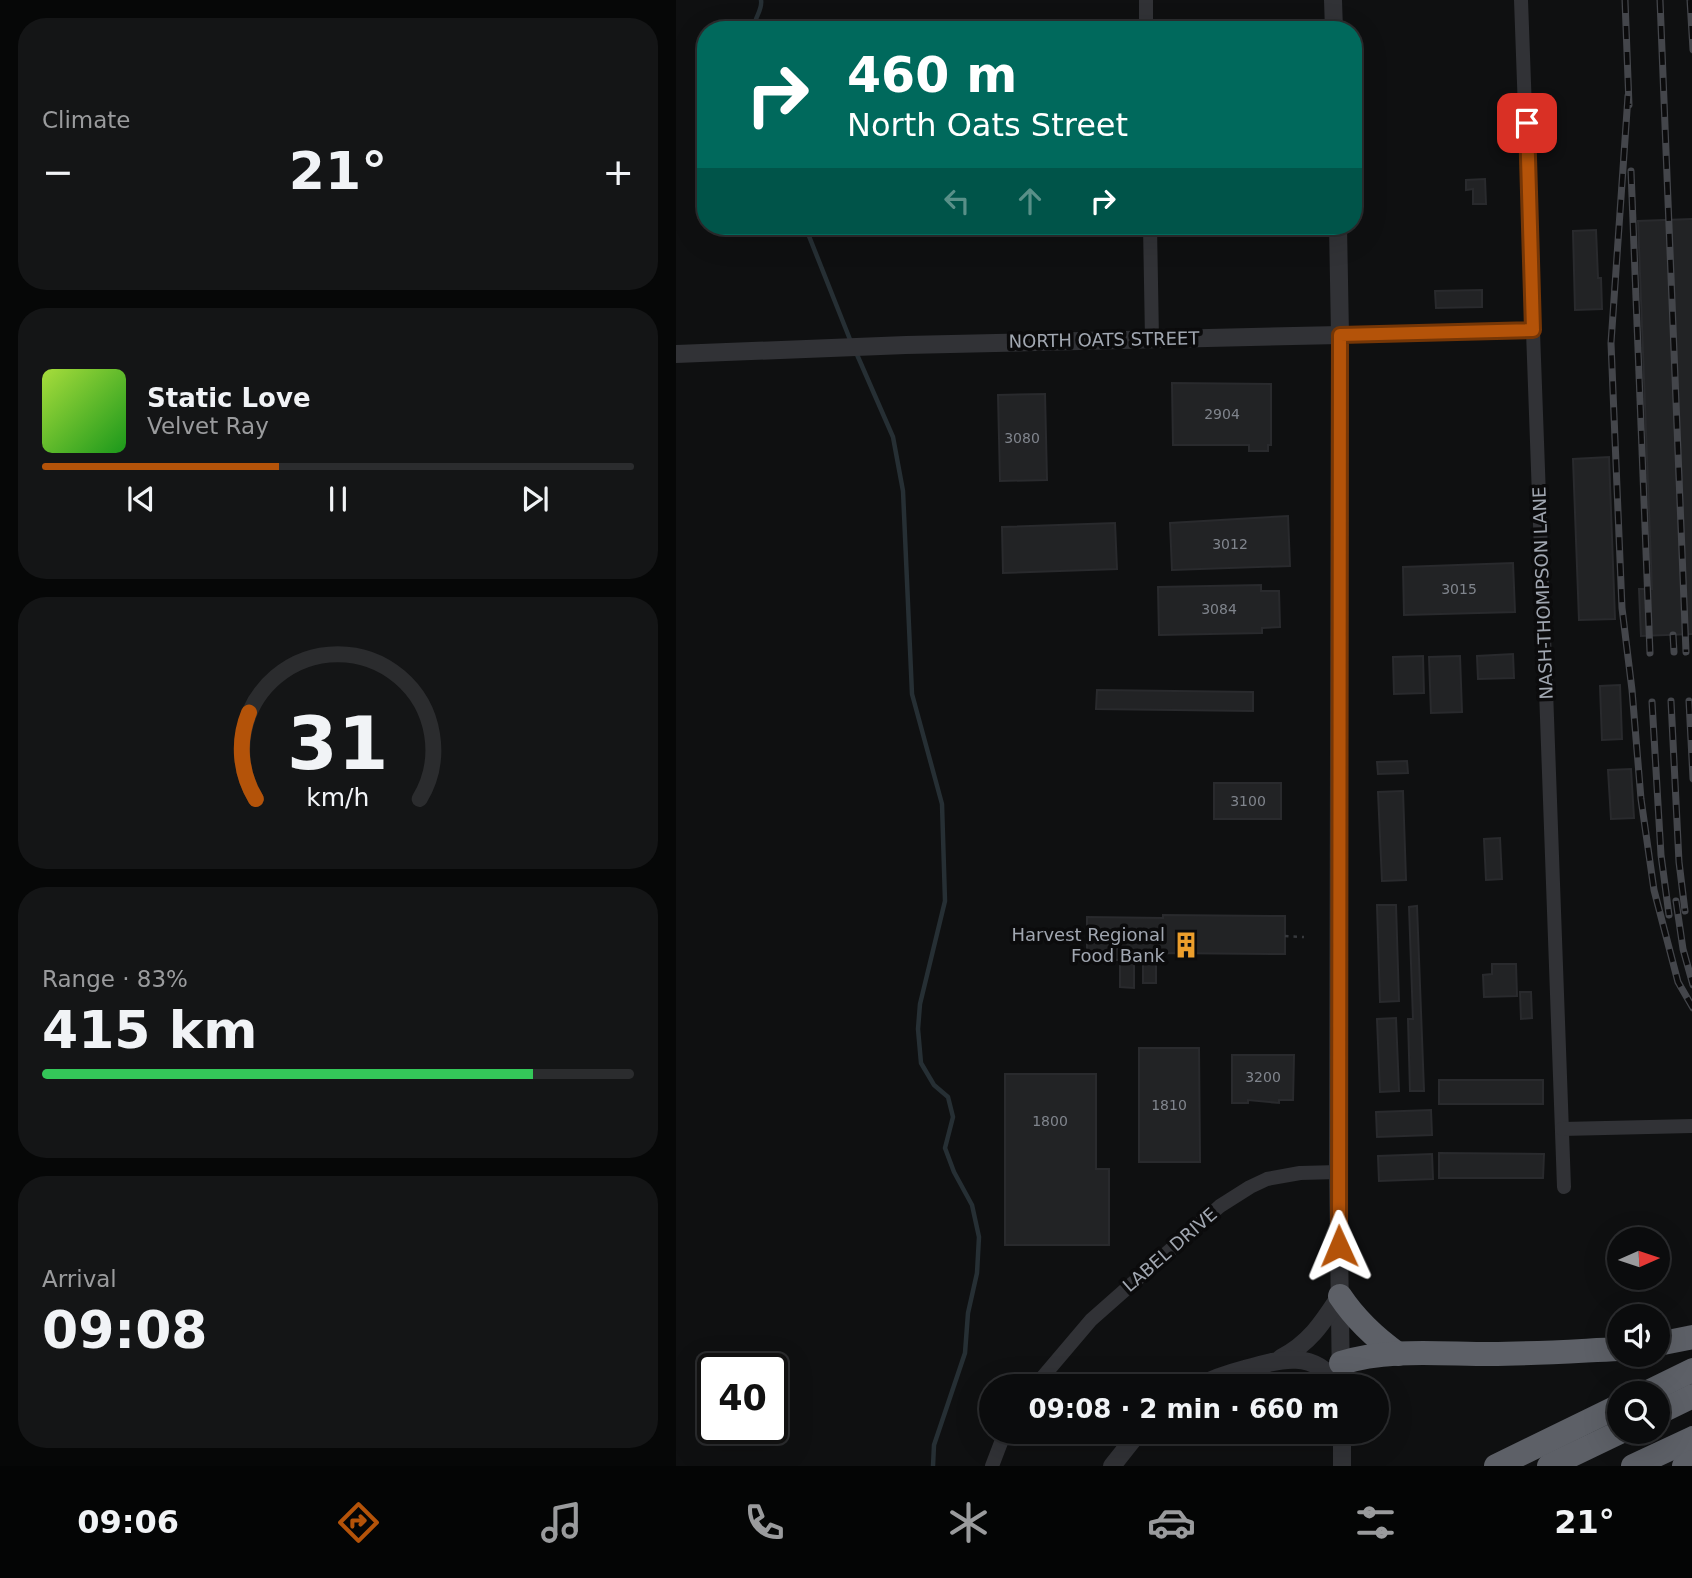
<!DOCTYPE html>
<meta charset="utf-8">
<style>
body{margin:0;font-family:"DejaVu Sans",sans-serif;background:#141516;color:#f1f3f6;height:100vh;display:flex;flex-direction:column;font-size:26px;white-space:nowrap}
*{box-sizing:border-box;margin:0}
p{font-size:23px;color:#9a9b9d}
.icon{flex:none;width:38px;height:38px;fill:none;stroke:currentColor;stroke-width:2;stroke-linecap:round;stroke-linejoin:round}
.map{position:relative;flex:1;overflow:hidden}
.side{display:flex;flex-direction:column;gap:18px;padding:18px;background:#060707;width:676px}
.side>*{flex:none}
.guide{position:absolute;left:21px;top:21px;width:665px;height:214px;border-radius:28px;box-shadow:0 7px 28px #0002,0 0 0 2px #2b2c2e;background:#00695c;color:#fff;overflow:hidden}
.needle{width:46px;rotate:87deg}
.controls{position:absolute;left:931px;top:1227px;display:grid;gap:14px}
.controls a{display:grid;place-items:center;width:63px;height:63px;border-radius:50%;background:#0b0c0d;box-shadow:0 7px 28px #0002,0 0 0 2px #2b2c2e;font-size:35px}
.speed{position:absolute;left:21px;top:1353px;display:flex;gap:14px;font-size:35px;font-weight:700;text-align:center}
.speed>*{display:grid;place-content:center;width:91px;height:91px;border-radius:50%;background:#0b0c0d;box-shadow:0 7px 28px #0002,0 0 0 2px #2b2c2e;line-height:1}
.speed .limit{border:4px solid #111;border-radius:10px;background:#fff;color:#111}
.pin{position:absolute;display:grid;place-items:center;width:60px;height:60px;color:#fff;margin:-30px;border-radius:14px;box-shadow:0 4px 10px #0006}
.me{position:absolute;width:77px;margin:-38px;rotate:359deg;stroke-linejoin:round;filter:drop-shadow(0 0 5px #0008)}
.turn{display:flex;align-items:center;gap:24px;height:147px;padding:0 35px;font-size:32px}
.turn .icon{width:91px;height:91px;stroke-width:2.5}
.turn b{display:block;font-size:49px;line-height:60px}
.lanes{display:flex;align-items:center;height:66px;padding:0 35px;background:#0003;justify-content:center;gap:35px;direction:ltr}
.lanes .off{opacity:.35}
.big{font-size:52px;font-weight:700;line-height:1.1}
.side .widget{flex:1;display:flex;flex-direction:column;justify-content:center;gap:10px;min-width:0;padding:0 24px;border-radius:28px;background:#141516}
.side .dial{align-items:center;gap:0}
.dial svg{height:182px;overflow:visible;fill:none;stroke:#2b2c2e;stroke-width:7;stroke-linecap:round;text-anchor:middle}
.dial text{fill:#f1f3f6;stroke:none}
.song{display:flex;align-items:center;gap:21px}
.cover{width:84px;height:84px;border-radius:10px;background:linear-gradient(135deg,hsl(80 70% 55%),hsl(120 70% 35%))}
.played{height:7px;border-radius:4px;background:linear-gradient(90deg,#b45309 40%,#2b2c2e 40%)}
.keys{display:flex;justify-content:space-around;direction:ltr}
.heat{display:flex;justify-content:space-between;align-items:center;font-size:38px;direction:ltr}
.charge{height:10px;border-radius:5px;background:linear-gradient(90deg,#34c759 83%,#2b2c2e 0)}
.trip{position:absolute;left:303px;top:1374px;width:410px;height:70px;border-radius:35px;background:#0b0c0d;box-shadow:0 7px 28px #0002,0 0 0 2px #2b2c2e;font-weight:700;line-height:70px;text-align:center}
.menu{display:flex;height:112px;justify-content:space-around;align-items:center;background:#040505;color:#9a9b9d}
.menu .icon{width:49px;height:49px}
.menu .current{color:#b45309}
.menu b{font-size:32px;color:#f1f3f6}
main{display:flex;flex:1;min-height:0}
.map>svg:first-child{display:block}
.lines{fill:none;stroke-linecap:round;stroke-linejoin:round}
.stream{stroke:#262f34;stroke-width:4.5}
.building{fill:#222325;stroke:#292a2d;stroke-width:2}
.path{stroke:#37393d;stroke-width:2.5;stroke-dasharray:3.5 5;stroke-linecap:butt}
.minor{stroke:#313236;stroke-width:14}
.tertiary{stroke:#313236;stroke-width:18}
.motorway{stroke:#5d6067;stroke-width:24}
.rail-casing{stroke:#44464b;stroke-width:7}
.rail{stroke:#0b0b0c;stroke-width:4.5;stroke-dasharray:13;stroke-linecap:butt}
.route-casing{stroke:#753606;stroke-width:18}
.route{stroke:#b45309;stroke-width:12}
.labels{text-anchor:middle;stroke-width:7;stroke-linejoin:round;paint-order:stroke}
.number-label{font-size:14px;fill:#80858d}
.street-label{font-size:18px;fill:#a1a7b1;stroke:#0b0b0c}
.poi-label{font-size:18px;fill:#a1a7b1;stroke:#0b0b0c;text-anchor:end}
</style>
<main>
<section class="side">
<div class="widget"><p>Climate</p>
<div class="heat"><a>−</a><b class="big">21°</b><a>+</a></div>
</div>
<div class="widget">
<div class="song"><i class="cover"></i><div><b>Static Love</b><p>Velvet Ray</p></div></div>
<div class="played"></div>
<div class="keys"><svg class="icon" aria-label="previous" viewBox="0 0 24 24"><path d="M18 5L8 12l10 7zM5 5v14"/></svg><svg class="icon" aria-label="pause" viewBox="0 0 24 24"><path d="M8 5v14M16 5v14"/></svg><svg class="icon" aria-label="next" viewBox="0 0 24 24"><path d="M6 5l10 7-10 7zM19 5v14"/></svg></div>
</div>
<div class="widget dial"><svg viewBox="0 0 100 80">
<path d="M14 69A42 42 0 1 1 86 69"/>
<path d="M14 69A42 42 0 0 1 11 31" stroke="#b45309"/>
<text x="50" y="56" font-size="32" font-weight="700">31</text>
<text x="50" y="72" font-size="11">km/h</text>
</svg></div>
<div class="widget"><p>Range · 83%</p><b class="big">415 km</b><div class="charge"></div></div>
<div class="widget"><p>Arrival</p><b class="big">09:08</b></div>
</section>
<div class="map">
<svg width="1017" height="1466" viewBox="0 0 1017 1466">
<rect width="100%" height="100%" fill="#0f1011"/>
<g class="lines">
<!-- stream -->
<g class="stream">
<path d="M78 30C77 18 87 11 85 0"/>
<path d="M129 226 175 342"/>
<path d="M179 350 217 437 227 491 236 694 266 804 269 901 244 1004 242 1029 245 1063 258 1085 272 1097 277 1117 269 1148 278 1172 296 1205 303 1237 301 1273 292 1313 289 1353 258 1445 257 1466"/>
</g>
</g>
<!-- building -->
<g class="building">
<path d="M809 179 810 204H797V189L790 190V180Z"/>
<path d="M1017 219V634L965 636 963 589H976L962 221Z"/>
<path d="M920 230 922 278H925L926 309 899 310 897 231Z"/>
<path d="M806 290V307L760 308 759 291Z"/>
<path d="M496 383 595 384V445H592V451H573V445H497Z"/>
<path d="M369 394 371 480 324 481 322 395Z"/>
<path d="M933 457 939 619 903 620 897 459Z"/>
<path d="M612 516 614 566 496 570 494 523Z"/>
<path d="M439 523 441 569 327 573 326 527Z"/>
<path d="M837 563 839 612 728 615 727 567Z"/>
<path d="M585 585V591H603L604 627 586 628V633L483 635 482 587Z"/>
<path d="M837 654 838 678 802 679 801 656Z"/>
<path d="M747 656 748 693 718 694 717 657Z"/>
<path d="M784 656 786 712 755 713 753 657Z"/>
<path d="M944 685 946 739 926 740 924 686Z"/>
<path d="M421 690 577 692V711L420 709Z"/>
<path d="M731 761 732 773 702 774 701 762Z"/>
<path d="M955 769 958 818 935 819 932 770Z"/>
<rect x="538" y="783" width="67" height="36"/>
<path d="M727 791 730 880 706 881 702 792Z"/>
<path d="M824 838 826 879 810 880 808 839Z"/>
<path d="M701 905H720L723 1001 704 1002Z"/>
<path d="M741 906 748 1091H734L732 1019H737L733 907Z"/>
<path d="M487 915 609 916V954L487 953V961H480V983H467V959H458V988L444 987V960H411V917L487 918Z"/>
<path d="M816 964H840L841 996 808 997 807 975 816 974Z"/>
<path d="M844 992H855L856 1018 845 1019Z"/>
<path d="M720 1018 723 1091 704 1092 701 1019Z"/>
<path d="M463 1048H523L524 1162H463Z"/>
<path d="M556 1055H618L617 1100H603V1103L572 1100V1103H556Z"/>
<path d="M329 1074H420V1169H433V1245H329Z"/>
<rect x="763" y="1080" width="104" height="24"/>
<path d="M755 1110 756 1135 701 1137 700 1112Z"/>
<path d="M763 1153 868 1154 867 1178H763Z"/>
<path d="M756 1154 757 1179 703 1181 702 1156Z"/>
</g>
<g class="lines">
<!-- path -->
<path class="path" d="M609 936 628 937"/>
<!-- minor -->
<g class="minor">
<path d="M470 0V30"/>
<path d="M845 0 888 1187"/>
<path d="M474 226 476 339"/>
<path d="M664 335 857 330"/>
<path d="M886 1129 1017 1126"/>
<path d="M359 1386 415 1320 544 1206 574 1187 591 1179 624 1173 662 1172"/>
<path d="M316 1466 329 1432"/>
</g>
<!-- tertiary -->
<g class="tertiary">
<path d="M657 0 658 30"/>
<path d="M662 226 664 335 662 1172 665 1386"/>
<path d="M0 354 230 345 664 335"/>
<path d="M605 1358C634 1343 647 1322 664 1296"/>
<path d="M523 1386C538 1378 554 1373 569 1369 603 1359 640 1349 662 1386"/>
<path d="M666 1432V1466"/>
<path d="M436 1466 463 1432"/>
</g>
<!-- motorway -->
<g class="motorway">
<path d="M664 1296C680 1320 698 1337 722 1354"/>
<path d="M982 1344 1017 1337"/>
<path d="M665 1363C712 1348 765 1354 814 1354 857 1354 900 1351 943 1349"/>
<path d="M970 1393 1017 1370"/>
<path d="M982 1413 1017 1396"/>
<path d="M820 1466 943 1406"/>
<path d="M873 1466 944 1432"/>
<path d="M957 1466 1017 1438"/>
<path d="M1008 1466 1017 1462"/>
</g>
<!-- rail casing -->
<g class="rail-casing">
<g id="rail">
<path d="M949 0 953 105"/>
<path d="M984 0 1010 652"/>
<path d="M1014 0 1017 50"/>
<path d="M952 96 935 343 946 608 956 690 965 799 978 890 1002 982 1017 1008"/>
<path d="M955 171 974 653"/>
<path d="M997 635 998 652"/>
<path d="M995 701 1003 862 1009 911"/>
<path d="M1013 701 1017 779"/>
<path d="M976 702 985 855 993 915"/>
<path d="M1000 901 1007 949 1017 985"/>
</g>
</g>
<!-- rail -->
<use href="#rail" class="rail"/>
</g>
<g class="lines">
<!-- route casing -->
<g class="route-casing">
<path id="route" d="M663 1246 664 335 857 330 851 123"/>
</g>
<!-- route -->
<use href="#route" class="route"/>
</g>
<!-- icons -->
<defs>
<g id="building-bare" transform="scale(2.1)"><path d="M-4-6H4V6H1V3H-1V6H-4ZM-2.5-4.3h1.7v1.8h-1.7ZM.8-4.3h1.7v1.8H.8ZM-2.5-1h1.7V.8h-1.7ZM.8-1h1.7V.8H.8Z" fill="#ec9e2c" stroke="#0b0b0c" stroke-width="2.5" paint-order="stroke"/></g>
</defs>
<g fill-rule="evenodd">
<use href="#building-bare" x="510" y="945"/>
</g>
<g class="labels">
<!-- number labels -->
<g class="number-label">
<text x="546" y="419">2904</text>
<text x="346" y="443">3080</text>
<text x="554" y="549">3012</text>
<text x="783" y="594">3015</text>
<text x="543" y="614">3084</text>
<text x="572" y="806">3100</text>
<text x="587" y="1082">3200</text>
<text x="493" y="1110">1810</text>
<text x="374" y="1126">1800</text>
</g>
<!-- street labels -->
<g class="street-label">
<text transform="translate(428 340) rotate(-1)" y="6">NORTH OATS STREET</text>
<text transform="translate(867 593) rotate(-92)" y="6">NASH-THOMPSON LANE</text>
<text transform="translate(494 1250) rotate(-41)" y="6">LABEL DRIVE</text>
</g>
<!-- poi labels -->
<g class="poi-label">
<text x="489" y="941">Harvest Regional<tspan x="489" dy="21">Food Bank</tspan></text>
</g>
</g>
</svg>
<div class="controls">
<a><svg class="needle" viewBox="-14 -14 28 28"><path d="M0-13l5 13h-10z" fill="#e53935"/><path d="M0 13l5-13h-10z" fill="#9a9b9d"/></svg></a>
<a><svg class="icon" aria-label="sound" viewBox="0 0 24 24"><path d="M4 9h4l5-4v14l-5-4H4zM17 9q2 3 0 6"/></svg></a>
<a><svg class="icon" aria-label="search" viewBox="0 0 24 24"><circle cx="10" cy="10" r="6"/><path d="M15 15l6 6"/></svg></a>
</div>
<div class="speed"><div class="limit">40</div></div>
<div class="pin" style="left:851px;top:123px;background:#d93025"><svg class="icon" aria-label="arrive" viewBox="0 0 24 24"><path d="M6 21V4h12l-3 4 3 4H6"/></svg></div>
<svg class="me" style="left:663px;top:1246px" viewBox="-20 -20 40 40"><path d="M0-17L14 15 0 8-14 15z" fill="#b45309" stroke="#fff" stroke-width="4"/></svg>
<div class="trip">09:08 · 2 min · 660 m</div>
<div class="guide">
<div class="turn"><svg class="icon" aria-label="right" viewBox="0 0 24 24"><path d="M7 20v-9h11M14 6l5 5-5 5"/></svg><div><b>460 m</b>North Oats Street</div></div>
<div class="lanes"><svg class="icon off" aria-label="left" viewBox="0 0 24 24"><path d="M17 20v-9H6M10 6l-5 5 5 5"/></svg><svg class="icon off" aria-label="ahead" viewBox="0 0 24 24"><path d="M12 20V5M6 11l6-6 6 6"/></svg><svg class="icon" aria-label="right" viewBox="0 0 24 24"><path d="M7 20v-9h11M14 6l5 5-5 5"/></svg></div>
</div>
</div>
</main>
<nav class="menu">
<b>09:06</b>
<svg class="icon current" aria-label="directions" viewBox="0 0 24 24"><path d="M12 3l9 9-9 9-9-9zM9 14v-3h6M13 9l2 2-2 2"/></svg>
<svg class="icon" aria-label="music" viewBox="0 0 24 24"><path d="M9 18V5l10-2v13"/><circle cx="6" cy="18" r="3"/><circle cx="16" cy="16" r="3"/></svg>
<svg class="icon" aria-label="phone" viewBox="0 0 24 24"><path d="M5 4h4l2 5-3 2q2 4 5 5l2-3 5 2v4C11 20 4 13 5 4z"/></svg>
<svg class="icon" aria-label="climate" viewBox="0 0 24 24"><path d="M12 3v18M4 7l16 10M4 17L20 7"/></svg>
<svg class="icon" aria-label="car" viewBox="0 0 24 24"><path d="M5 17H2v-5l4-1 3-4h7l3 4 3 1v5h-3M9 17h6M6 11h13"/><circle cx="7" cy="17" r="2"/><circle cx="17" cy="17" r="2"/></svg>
<svg class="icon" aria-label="filters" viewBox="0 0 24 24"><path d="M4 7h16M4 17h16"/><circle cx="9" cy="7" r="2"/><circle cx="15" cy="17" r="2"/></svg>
<b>21°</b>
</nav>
